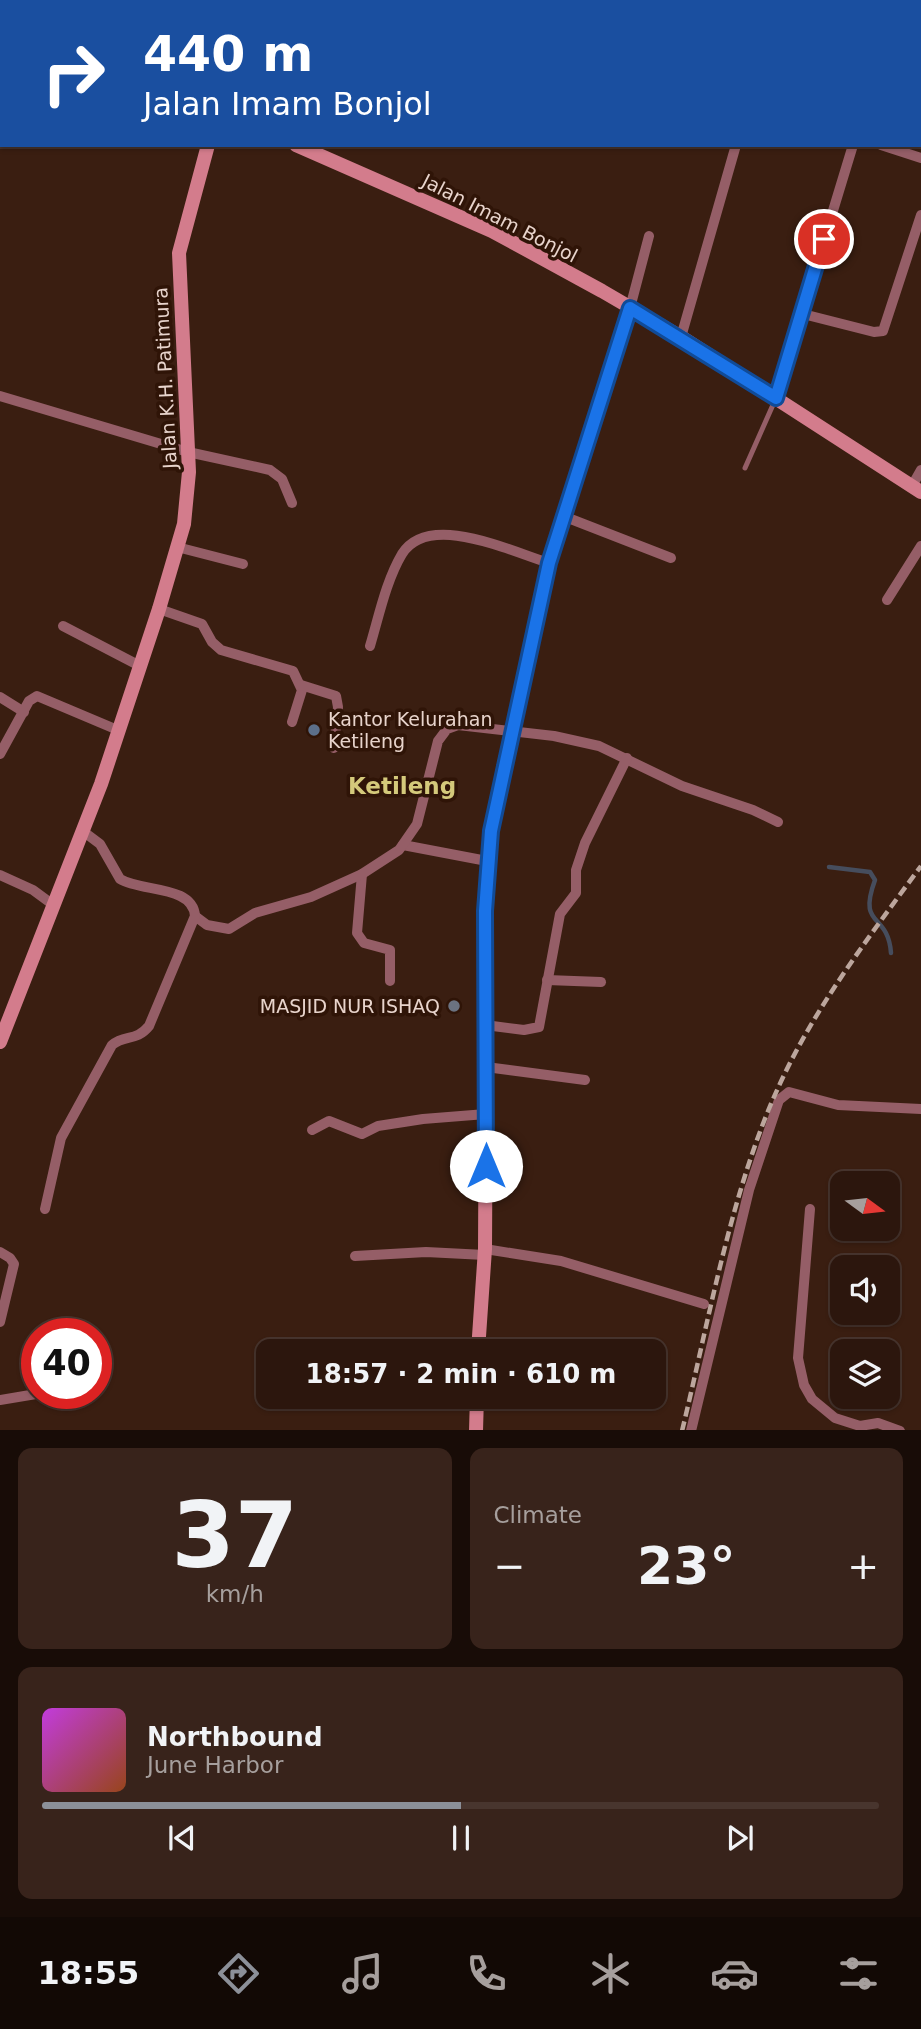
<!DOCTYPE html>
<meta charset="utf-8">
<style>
body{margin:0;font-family:"DejaVu Sans",sans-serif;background:#38231b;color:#f1f3f6;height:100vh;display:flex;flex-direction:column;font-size:26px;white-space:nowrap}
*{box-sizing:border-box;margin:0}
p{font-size:23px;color:#a69f9d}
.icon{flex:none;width:38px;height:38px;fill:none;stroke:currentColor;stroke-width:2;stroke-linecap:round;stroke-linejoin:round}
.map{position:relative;height:1430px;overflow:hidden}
.details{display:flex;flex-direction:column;gap:18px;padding:18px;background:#180c07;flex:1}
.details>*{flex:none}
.hud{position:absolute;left:0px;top:0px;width:922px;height:147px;box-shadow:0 2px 5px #0004,0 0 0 2px #48352e;background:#1a4fa0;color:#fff;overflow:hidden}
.needle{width:46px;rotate:105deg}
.fabs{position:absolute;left:830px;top:1171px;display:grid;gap:14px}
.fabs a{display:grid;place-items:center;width:70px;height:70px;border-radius:14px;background:#2c160d;box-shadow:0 2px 5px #0004,0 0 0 2px #48352e;font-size:35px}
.speed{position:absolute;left:21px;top:1318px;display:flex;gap:14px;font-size:35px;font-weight:700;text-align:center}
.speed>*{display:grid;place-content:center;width:91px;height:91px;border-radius:50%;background:#2c160d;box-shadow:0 2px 5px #0004,0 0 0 2px #48352e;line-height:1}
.speed .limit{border:10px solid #d22;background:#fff;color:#111}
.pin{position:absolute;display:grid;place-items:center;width:60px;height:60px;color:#fff;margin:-30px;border:4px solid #fff;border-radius:50%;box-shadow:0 2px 7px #0007}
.me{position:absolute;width:77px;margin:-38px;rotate:0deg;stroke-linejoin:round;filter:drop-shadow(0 0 5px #0008)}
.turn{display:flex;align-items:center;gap:24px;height:147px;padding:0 28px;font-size:32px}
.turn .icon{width:91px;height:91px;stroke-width:2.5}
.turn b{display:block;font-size:49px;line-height:60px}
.big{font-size:52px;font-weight:600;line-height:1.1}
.details .widget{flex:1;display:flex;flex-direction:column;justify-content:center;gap:10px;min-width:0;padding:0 24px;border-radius:14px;background:#38231b}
.details .dial{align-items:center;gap:0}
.dial b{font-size:91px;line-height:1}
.song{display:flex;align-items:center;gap:21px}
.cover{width:84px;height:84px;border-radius:10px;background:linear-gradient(135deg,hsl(290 70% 55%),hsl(20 70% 35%))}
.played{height:7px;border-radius:4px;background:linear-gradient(90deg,#8c9099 50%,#48352e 50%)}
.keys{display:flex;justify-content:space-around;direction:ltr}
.heat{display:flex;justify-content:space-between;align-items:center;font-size:38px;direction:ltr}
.details .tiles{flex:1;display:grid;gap:18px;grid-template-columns:1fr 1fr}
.widget:last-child{grid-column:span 2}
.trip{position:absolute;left:256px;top:1339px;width:410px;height:70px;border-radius:14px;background:#2c160d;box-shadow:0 2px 5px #0004,0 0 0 2px #48352e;font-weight:600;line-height:70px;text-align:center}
.tabs{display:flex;height:112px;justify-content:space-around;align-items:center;background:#120905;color:#a69f9d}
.tabs .icon{width:49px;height:49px}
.tabs .current{color:#8c9099}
.tabs b{font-size:32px;color:#f1f3f6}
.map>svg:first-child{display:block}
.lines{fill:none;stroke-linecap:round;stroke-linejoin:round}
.stream{stroke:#464d5d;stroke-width:4.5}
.lane{stroke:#955e67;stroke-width:5}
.street{stroke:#955e67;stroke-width:10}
.secondary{stroke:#d37c8c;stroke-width:14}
.rail{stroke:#bca69d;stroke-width:4.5;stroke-dasharray:10 5;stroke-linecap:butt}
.route-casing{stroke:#114b97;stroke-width:18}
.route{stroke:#1a73e8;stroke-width:12}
.service-dot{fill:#5c6f8a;stroke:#2f1407;stroke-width:2.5}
.worship-dot{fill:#6b7280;stroke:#2f1407;stroke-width:2.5}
.labels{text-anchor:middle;stroke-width:7;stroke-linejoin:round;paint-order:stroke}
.street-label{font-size:19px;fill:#e8d4cc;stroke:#2f1407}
.poi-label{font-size:19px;fill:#e8d4cc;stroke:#2f1407;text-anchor:start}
.quarter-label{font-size:23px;font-weight:bold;fill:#d4c97b;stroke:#2f1407}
</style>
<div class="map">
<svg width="921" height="1431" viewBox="0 0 921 1431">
<rect width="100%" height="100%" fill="#3a1e11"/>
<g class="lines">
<!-- stream -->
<path class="stream" d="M829 867 870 872 875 880C857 929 888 911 891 953"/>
<!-- lane -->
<path class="lane" d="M745 468 776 398"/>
<!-- street -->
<g class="street">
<path d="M508 0V2"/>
<path d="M562 0 564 2"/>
<path d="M658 0 660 2"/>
<path d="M846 0 848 2"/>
<path d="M248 2 249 0"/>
<path d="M779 2 780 0"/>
<path d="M920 21H921"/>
<path d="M881 145 921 158"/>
<path d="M630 308 649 236"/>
<path d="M803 314 874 332 883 331 921 215"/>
<path d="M681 337 736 145"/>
<path d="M0 396 188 452 270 470 282 479 292 503"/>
<path d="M776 398 853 145"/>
<path d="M912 486 921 470"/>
<path d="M563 516 671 558"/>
<path d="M177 547 243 564"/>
<path d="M887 600 921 546"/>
<path d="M159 609 202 624 212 642 221 650 293 671 302 690 292 722"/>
<path d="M63 626 140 666"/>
<path d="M370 646C379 616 386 581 402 554 429 511 512 552 549 563"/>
<path d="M301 685 336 696 338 707 334 748"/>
<path d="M0 697 24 712"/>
<path d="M0 754 29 701 37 696 120 731"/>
<path d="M403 845 487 861"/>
<path d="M362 874 357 933 364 943 390 950V981"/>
<path d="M0 875 33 890 52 904"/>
<path d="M195 916 207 925 229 929 255 913 311 897 362 874 399 850 417 824 438 741 447 729 458 725 554 736 599 746 682 786 753 810 778 822"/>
<path d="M547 980 601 982"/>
<path d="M485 1025 524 1030 539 1027 560 914 576 893V870L585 843 627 758"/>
<path d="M486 1067 585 1080"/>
<path d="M312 1130 329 1121 362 1134 378 1126 423 1119 486 1114"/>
<path d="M45 1209 61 1138 112 1045C125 1034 136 1042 149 1026L195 916C193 885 141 892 120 879L100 844 84 832"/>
<path d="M810 1209 798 1358 804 1385 812 1399 835 1418 860 1426 878 1423 900 1431"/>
<path d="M485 1249 561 1261 704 1304"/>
<path d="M0 1252 10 1258 14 1264 0 1322"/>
<path d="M355 1256 426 1252 485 1255"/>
<path d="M0 1400 42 1393"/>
<path d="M691 1431 749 1190 779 1100 789 1092 838 1105 921 1109"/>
</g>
<!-- secondary -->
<g class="secondary">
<path d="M0 65H2"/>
<path d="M296 145 492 231 602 291 681 337 921 492"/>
<path d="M0 1042 101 784 159 609 184 524 189 472 179 253 208 145"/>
<path d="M478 1351 485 1249 487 861 503 769 549 563 630 308"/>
<path d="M476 1431 477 1396"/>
</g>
<!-- rail -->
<path class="rail" d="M682 1431C709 1320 731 1191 778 1088 814 1008 869 937 921 866"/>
</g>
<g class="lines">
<!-- route casing -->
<g class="route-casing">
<path id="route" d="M486 1166 485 911 491 831 549 563 630 308 776 398 824 239"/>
</g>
<!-- route -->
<use href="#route" class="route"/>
</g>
<!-- markers -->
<circle class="service-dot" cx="314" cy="730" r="7"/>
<circle class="worship-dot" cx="454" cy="1006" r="7"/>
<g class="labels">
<!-- street labels -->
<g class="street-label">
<text transform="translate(500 218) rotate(27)" y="7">Jalan Imam Bonjol</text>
<text transform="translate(165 378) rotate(-93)" y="7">Jalan K.H. Patimura</text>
</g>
<!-- poi labels -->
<g class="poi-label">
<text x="328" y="726">Kantor Kelurahan<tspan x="328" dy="22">Ketileng</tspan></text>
<text x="440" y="1013" text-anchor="end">MASJID NUR ISHAQ</text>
</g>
<!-- quarter labels -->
<g class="quarter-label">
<text x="402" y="794">Ketileng</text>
</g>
</g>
</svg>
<div class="fabs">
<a><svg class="needle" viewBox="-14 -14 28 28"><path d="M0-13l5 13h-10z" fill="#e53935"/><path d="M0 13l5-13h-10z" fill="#a69f9d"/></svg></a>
<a><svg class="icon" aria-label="sound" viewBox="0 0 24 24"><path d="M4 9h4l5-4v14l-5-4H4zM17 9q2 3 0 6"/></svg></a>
<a><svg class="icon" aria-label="layers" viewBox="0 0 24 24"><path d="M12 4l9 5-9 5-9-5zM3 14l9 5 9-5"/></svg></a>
</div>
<div class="speed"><div class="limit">40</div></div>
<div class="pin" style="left:824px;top:239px;background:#d93025"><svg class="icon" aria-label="arrive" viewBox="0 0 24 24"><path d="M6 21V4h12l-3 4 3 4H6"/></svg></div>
<svg class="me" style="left:486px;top:1166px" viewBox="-20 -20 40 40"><circle r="19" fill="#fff"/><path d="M0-13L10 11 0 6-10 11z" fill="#1a73e8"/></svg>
<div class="trip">18:57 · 2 min · 610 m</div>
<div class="hud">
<div class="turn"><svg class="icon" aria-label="right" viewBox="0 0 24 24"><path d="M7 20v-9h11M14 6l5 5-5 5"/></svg><div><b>440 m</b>Jalan Imam Bonjol</div></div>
</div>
</div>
<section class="details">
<div class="tiles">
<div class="widget dial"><b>37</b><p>km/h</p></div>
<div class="widget"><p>Climate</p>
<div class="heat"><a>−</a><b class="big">23°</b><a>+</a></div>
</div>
<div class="widget">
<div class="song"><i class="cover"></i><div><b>Northbound</b><p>June Harbor</p></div></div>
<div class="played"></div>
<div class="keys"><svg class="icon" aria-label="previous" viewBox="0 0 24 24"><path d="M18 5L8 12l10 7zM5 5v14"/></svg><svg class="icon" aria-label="pause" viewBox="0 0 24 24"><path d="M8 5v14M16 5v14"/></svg><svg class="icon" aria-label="next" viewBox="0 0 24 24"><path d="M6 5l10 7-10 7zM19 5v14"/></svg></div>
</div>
</div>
</section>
<nav class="tabs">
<b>18:55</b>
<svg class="icon current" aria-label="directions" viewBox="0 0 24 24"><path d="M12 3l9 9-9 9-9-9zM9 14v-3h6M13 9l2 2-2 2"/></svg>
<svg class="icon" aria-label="music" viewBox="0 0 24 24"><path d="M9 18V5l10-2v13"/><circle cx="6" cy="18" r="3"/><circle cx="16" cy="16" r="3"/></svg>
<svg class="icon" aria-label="phone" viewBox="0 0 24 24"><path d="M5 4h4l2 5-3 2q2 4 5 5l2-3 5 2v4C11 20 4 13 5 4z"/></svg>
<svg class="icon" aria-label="climate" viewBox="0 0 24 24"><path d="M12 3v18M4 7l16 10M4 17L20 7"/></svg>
<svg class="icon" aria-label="car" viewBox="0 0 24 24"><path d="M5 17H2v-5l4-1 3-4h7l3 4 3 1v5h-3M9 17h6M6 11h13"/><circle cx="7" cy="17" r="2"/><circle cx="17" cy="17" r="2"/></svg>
<svg class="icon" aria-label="filters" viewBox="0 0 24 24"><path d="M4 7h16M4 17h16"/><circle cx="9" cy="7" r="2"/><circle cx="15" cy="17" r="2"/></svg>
</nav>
